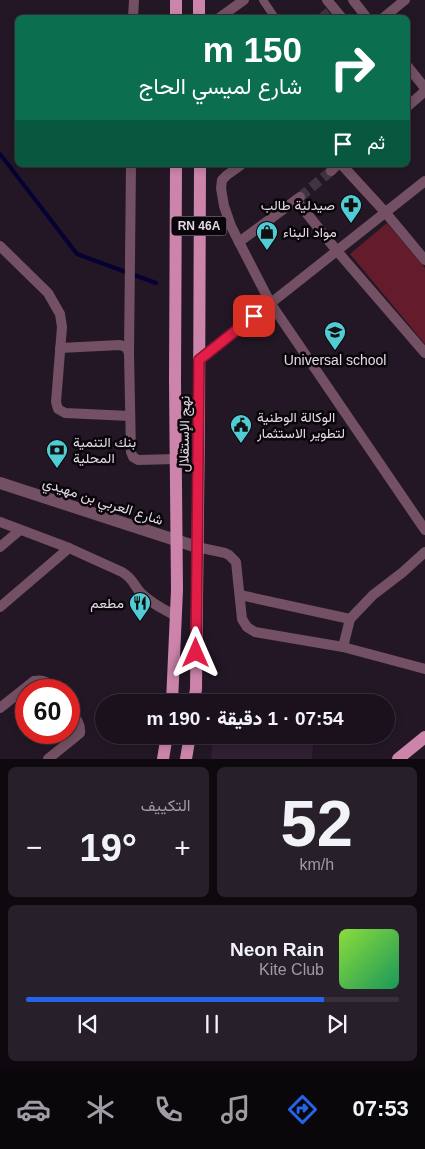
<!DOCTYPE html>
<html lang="ar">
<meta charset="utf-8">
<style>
body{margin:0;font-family:Arial,Vazirmatn,sans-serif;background:#271f29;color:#f1f3f6;direction:rtl;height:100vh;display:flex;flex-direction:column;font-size:19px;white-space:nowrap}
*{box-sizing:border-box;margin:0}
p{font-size:16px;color:#9f9da3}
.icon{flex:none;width:28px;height:28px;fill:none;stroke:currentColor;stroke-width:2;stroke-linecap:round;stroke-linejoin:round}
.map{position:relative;height:759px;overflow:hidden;direction:ltr}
.drawer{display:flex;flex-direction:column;gap:8px;padding:8px;background:#0e090f;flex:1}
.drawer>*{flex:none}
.guide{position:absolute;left:15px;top:15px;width:395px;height:152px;border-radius:8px;box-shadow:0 2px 8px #0003,0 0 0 1px #38313b;direction:rtl;background:#0b6e4f;color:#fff;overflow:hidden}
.speed{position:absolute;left:15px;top:679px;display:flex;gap:10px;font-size:25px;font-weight:700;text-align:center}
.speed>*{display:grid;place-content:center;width:65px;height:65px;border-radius:50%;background:#1a111c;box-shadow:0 2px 8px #0003,0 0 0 1px #38313b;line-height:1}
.speed .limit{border:8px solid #d22;background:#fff;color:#111}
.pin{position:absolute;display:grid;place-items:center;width:42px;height:42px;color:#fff;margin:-21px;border-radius:10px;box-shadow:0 2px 8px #0006}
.me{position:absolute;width:55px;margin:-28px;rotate:0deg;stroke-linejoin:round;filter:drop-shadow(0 0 4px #0008)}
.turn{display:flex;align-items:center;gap:18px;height:105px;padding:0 25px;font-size:22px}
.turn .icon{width:65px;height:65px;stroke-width:2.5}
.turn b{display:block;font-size:35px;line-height:42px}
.then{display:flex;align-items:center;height:48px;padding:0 25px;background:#0003;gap:10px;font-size:19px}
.big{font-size:38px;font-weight:800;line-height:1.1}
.drawer .widget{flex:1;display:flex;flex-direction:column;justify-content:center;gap:8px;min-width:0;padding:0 18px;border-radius:8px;background:#271f29}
.drawer .dial{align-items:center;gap:0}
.dial b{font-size:65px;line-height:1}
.song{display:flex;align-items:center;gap:15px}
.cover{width:60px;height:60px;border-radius:8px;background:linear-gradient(135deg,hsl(90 70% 55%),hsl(150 70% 35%))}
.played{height:5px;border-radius:2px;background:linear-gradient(90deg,#2563eb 80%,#38313b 80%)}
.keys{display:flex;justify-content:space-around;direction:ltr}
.heat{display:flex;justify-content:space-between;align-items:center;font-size:28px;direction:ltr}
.drawer .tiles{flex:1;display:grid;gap:8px;grid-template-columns:1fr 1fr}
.widget:last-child{grid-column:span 2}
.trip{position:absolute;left:95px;top:694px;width:300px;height:50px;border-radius:25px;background:#1a111c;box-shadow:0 2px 8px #0003,0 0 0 1px #38313b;font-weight:800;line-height:50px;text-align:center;direction:rtl}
.tab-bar{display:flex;height:80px;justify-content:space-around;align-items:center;background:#0a070b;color:#9f9da3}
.tab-bar .icon{width:35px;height:35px}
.tab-bar .on{color:#2563eb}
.tab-bar b{font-size:22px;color:#f1f3f6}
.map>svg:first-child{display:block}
.built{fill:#301f32}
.green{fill:#641c2c}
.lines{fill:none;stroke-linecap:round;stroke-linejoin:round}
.stream{stroke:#060133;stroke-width:4}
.minor-tunnel{stroke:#403442;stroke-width:10;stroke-dasharray:10 5;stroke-linecap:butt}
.pedestrian{stroke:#735063;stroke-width:8}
.minor{stroke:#735063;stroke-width:10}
.tertiary{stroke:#735063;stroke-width:12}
.primary{stroke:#cc84ab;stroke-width:12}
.route-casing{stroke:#92132f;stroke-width:12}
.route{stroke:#e11d48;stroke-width:9}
.labels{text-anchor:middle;stroke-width:5;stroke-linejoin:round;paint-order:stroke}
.shield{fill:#09050a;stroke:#a199a2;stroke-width:1}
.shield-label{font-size:12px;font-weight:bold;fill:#e2d9e3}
.poi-label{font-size:14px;fill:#e2d9e3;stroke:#09050a;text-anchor:start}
.street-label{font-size:14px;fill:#e2d9e3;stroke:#09050a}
</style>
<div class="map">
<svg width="425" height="759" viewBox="0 0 425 759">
<rect width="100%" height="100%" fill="#231725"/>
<!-- built -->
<path class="built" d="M213 735H314L312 759H211Z"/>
<!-- green -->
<path class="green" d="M387 223 425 268V344L350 254Z"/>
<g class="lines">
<!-- stream -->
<path class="stream" d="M0 154 77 254 156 283"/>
<!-- minor-tunnel -->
<g class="minor-tunnel">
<path d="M322 18 329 12"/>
<path d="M300 197 331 171"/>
</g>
<!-- pedestrian -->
<path class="pedestrian" d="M263 0 275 18"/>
<!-- minor -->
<g class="minor">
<path d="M327 0 342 18"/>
<path d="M353 0 367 18"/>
<path d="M133 18 134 0"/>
<path d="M219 18 244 0"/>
<path d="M383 18 405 0"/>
<path d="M408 67 425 88"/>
<path d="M408 106 425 91"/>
<path d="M241 165 227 175 222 180 221 188 224 206 231 226 239 242 271 304 425 530"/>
<path d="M342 165 385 212 425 260"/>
<path d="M331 171 337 165"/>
<path d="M296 200 337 251 425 353"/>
<path d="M239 242 300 197"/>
<path d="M0 246 48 293 60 314 62 327 56 402 58 409 65 413 130 416"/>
<path d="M60 348 120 345 126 347 129 353 131 452 133 457 138 460 175 459"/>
<path d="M129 353 131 165"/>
<path d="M199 360 425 181"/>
<path d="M0 522 69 548 122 572C134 579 133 585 141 593 151 603 163 609 176 616"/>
<path d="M0 547 20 530"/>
<path d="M197 547 225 553 229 555 236 562 242 619 247 627 255 632 343 647 425 669"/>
<path d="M240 595 350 619"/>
<path d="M0 607 69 548"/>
<path d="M343 647 350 619 373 595 403 572 425 552"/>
<path d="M0 708 34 681C45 679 47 682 53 690"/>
<path d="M48 759 80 733C81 723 75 717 69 710"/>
</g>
<!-- tertiary -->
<path class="tertiary" d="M0 483 197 547"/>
<!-- primary -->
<g class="primary">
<path d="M176 18V0"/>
<path d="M199 18V0"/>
<path d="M172 702 177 590 175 382 176 165"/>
<path d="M194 702 196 689 199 418 200 165"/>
<path d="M163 759 167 735"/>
<path d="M186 759 190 735"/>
<path d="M398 759 425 737"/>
</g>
</g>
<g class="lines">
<!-- route casing -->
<g class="route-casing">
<path id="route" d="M196 653 199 360 254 316"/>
</g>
<!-- route -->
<use href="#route" class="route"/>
</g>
<!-- icons -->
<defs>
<g id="pharmacy-pin" transform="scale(1.125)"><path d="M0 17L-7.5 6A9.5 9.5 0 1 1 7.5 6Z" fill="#51ccd4" stroke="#09050a"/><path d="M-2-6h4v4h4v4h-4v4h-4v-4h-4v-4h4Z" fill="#111"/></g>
<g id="shop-pin" transform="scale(1.125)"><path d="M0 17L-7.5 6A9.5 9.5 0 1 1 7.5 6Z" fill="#51ccd4" stroke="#09050a"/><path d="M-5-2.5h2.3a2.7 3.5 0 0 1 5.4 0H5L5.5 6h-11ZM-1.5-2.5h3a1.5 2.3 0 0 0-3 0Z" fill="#111"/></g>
<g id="school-pin" transform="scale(1.125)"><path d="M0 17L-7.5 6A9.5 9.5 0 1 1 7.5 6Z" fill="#51ccd4" stroke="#09050a"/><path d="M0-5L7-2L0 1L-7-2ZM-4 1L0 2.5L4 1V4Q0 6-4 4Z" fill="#111"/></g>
<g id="civic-pin" transform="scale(1.125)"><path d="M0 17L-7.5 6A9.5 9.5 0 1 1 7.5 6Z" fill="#51ccd4" stroke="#09050a"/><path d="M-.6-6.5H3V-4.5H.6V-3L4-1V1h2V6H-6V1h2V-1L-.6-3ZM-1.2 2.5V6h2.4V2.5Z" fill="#111"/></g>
<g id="bank-pin" transform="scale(1.125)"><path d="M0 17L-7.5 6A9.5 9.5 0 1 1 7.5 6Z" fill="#51ccd4" stroke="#09050a"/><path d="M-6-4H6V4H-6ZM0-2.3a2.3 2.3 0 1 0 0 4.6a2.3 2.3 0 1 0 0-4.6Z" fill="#111"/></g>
<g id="restaurant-pin" transform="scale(1.125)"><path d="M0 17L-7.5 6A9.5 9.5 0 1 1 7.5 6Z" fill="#51ccd4" stroke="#09050a"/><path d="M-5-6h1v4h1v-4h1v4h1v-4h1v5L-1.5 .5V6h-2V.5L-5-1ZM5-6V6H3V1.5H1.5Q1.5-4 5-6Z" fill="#111"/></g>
</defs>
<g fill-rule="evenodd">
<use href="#pharmacy-pin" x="351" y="205"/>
<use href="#shop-pin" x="267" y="232"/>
<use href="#school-pin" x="335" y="332"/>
<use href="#civic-pin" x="241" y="425"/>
<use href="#bank-pin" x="57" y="450"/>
<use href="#restaurant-pin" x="140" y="603"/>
</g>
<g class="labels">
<!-- shield labels -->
<rect class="shield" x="171.5" y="216.5" width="55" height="19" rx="4"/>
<g class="shield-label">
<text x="199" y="230">RN 46A</text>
</g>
<!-- poi labels -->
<g class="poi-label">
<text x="335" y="210" text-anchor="end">صيدلية طالب</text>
<text x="283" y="237">مواد البناء</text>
<text x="335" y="365" text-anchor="middle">Universal school</text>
<text x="257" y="422">الوكالة الوطنية<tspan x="257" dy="16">لتطوير الاستثمار</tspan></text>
<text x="73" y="447">بنك التنمية<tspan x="73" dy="16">المحلية</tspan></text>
<text x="124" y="608" text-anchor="end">مطعم</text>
</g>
<!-- street labels -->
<g class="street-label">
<text transform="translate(184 434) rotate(-89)" y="5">نهج الإستقلال</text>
<text transform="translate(103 501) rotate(18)" y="5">شارع العربي بن مهيدي</text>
</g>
</g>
</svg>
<div class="speed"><div class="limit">60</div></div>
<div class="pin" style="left:254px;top:316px;background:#d93025"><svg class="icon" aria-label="arrive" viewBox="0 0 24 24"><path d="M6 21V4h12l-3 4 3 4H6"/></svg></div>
<svg class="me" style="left:196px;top:653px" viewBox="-20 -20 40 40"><path d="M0-17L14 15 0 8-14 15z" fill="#e11d48" stroke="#fff" stroke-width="4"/></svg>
<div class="trip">07:54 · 1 دقيقة · 190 m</div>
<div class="guide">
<div class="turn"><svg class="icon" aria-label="right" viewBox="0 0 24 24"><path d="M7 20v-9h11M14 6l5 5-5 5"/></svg><div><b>150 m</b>شارع لميسي الحاج</div></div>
<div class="then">ثم<svg class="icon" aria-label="arrive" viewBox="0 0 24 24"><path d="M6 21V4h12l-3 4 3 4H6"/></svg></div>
</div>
</div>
<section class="drawer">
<div class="tiles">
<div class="widget dial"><b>52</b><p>km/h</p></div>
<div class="widget"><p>التكييف</p>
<div class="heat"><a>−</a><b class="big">19°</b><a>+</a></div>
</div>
<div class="widget">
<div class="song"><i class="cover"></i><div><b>Neon Rain</b><p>Kite Club</p></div></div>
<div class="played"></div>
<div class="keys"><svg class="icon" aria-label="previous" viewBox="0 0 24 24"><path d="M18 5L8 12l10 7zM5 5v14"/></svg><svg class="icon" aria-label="pause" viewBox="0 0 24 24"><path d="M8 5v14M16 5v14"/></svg><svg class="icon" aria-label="next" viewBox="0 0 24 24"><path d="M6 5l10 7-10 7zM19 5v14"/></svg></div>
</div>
</div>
</section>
<nav class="tab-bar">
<b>07:53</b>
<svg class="icon on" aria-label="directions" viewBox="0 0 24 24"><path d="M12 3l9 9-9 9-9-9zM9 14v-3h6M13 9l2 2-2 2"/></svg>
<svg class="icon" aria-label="music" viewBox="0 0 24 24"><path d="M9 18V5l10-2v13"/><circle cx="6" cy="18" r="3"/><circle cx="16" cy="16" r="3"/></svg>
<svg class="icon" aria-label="phone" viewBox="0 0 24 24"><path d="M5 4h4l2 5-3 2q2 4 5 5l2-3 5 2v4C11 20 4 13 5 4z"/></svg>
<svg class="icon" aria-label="climate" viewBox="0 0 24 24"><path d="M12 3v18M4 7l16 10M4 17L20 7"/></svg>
<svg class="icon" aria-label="car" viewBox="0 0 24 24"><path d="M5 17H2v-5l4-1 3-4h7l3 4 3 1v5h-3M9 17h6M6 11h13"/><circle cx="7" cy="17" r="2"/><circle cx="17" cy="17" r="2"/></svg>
</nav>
